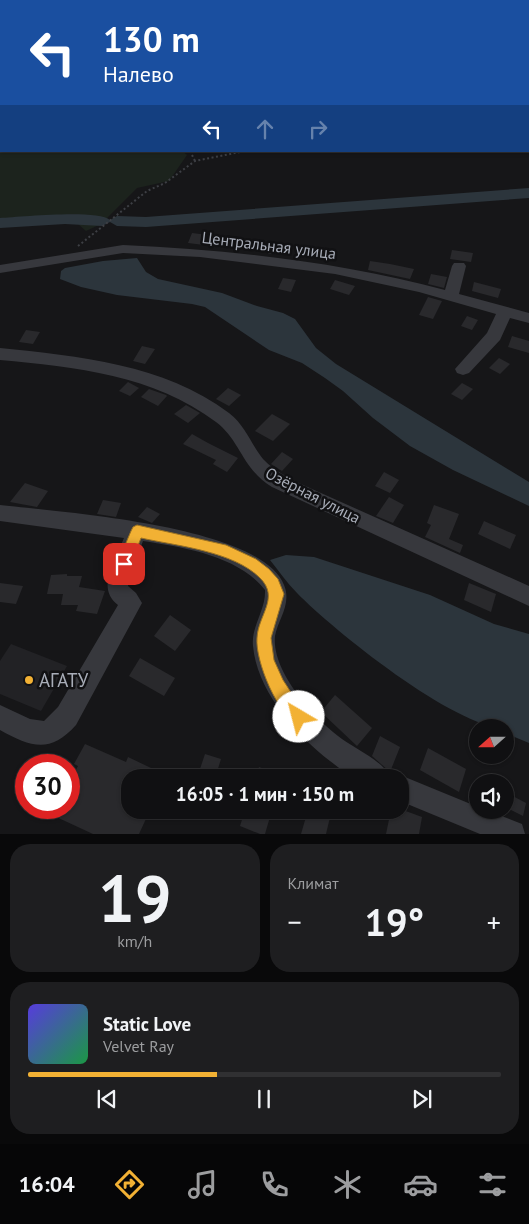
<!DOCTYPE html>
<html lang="ru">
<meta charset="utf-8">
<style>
body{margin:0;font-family:"PT Sans",sans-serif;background:#1e1e20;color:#f1f3f6;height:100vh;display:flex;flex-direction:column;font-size:19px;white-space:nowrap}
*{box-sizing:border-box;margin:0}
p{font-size:16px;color:#9c9d9f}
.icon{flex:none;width:28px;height:28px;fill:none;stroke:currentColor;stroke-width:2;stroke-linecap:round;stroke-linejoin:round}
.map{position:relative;height:834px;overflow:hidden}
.sheet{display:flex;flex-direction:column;gap:10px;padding:10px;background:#09090a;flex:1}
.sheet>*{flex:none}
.hud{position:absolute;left:0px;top:0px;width:530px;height:152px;box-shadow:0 1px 4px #0004,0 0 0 1px #303032;background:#1a4fa0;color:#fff;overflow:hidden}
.needle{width:32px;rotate:249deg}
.fabs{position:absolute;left:469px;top:719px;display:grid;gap:10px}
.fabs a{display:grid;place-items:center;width:45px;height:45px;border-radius:50%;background:#101012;box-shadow:0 1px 4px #0004,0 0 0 1px #303032;font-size:25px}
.speed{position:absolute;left:15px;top:754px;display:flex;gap:10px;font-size:25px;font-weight:700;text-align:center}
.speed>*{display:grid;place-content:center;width:65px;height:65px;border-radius:50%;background:#101012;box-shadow:0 1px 4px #0004,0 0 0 1px #303032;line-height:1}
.speed .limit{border:8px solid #d22;background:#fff;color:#111}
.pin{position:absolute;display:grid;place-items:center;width:42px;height:42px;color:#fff;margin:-21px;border-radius:10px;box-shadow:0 2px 8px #0006}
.me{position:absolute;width:55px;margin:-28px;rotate:323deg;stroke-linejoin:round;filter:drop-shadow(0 0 4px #0008)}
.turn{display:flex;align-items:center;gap:18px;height:105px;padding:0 20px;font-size:22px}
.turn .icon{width:65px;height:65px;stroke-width:2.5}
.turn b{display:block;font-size:35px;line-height:42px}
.lanes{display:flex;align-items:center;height:48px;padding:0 20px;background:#0003;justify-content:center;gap:25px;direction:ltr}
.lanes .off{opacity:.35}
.big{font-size:38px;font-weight:700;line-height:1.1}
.sheet .card{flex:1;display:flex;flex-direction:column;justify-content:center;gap:8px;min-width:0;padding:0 18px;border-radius:20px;background:#1e1e20}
.sheet .dial{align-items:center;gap:0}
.dial b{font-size:65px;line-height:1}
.song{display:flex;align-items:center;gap:15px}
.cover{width:60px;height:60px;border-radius:8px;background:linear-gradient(135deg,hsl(250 70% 55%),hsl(140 70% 35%))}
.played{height:5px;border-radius:2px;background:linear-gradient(90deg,#f2b134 40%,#303032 40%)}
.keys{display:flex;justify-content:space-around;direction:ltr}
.heat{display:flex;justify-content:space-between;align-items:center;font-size:28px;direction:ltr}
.sheet .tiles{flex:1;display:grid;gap:10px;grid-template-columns:1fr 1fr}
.card:last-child{grid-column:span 2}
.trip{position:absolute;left:121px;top:769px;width:288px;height:50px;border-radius:20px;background:#101012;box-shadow:0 1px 4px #0004,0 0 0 1px #303032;font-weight:700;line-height:50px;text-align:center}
.dock{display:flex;height:80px;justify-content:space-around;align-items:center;background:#060607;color:#9c9d9f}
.dock .icon{width:35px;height:35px}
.dock .on{color:#f2b134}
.dock b{font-size:22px;color:#f1f3f6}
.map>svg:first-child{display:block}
.built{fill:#222225}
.green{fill:#1c231d}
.water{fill:#2c353c}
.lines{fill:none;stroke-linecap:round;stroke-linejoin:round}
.river{fill:#2c353c;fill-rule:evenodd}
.building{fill:#29292c}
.path{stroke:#3d3f44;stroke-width:2;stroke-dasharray:2 2.5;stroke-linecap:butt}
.minor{fill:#37383d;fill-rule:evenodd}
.route{fill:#f2b134;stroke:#9d7322}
.poi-dot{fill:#f2b134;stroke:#111113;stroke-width:2}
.labels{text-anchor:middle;stroke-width:5;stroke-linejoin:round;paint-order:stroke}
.street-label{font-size:16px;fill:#a8adb8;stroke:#111113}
.near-poi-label{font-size:19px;fill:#a8adb8;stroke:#111113;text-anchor:start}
</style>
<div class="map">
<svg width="529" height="834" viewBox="0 0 529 834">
<rect width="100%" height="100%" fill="#161618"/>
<!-- built -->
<path class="built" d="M11 644 67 666 41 711 0 694V661Z"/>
<!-- green -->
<g class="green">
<path d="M0 0H215L219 1H1L0 129Z"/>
<path d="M230 0H488L489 1H234Z"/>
<path d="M0 149 1 151H182L187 155 169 181 137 188 101 224 86 231 69 216 0 221Z"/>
</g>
<!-- water -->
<g class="water">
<path d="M137 258 146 272 158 279 222 293 257 306 283 313 295 319 316 348 336 364 529 482V506L453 470 410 446 373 418 343 391 325 378 302 363 269 350 205 307 192 304 117 295 81 287 60 279 61 271 65 268 103 261Z"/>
<path d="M286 555 314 557 430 595 494 624 529 634V743L505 733V728C455 728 333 630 297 593 287 583 279 571 270 560Z"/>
</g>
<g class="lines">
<!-- river -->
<path class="river" d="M529 188V198L146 227 117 226 110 222 102 226 65 224 0 228V218C19 217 98 209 110 220L117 216 146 217Z"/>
</g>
<!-- building -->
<g class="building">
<path d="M192 233 208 235 204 245 188 243Z"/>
<path d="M269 243 282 244 281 254H268Z"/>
<path d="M452 250 473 253 471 262 450 259Z"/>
<path d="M370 261 390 264 414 269 410 279 368 270Z"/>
<path d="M431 274 447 277 444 288 428 284Z"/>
<path d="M283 278 296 280 291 292 278 289Z"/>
<path d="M335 280 355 286 349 295 330 289Z"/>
<path d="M474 282 501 289 498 298 472 291Z"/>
<path d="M428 297 442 301 433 319 419 315Z"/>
<path d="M467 316 478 320 472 330 461 326Z"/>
<path d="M26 330 40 332 33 344 19 342Z"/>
<path d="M512 336 529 341V353L508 347Z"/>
<path d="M142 346 155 349 145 364 133 361Z"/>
<path d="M499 358 510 364 500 374 489 368Z"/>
<path d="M128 382 139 388 130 396 119 391Z"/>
<path d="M462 383 473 389 462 400 451 394Z"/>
<path d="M228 388 241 395 229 406 216 399Z"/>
<path d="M149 389 166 395 167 396 158 406 141 397Z"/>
<path d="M186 405 200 413 188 423 174 414Z"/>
<path d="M272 414 290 424 273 441 255 431Z"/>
<path d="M192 434 208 443 238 458 227 472 213 464 216 460 183 444Z"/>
<path d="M282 452 293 459 282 471 271 464Z"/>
<path d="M384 472 399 480 390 493 375 486Z"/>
<path d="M25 483 48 491 37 507 10 502Z"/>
<path d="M389 497 404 505 393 523 376 516Z"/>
<path d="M103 500 121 503 116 517 97 514Z"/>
<path d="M434 505 459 514 449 539 463 545 460 553 425 537 431 525 427 523Z"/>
<path d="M147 507 160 514 152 523 138 517Z"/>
<path d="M484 521 516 535 510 549 478 534Z"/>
<path d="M67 574V576H82L79 587 105 591 97 614 76 611 78 605H61L63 594H47L51 575Z"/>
<path d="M0 583 23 586 16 604 0 602Z"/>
<path d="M469 583 496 594 491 612 464 600Z"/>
<path d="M170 615 191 630 175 651 154 636Z"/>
<path d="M140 658 175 678 164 696 129 676Z"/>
<path d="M335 695 372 728 357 746 321 712Z"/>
<path d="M380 736 400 747 390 772 372 756Z"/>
<path d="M85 744 126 762 128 757 172 778H130V810H150L139 834H93L52 815 56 808H69V783L78 766 74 764Z"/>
<path d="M428 748 466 769 459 792 420 770Z"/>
<path d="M205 754 221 759 215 778H197Z"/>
<path d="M259 767 285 777V778H255Z"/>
<path d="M505 792 526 803 523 816 505 807Z"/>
<path d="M245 810H272L265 834H260L240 826Z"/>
<path d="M308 810H325L331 813 326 834H301Z"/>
<path d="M391 810H403L422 817 419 834H386Z"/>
</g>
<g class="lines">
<!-- path -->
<g class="path">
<path d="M190 151 195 161"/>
<path d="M78 246 147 191 165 183 195 161 245 151"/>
</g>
<!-- minor -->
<g class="minor">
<path d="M123 245C232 250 340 262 445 290L452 266 454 263H464L466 266 459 294 529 313V323L510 318 500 340 469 373 463 375 457 373 455 369 487 333 496 314 419 292 335 274 200 257 123 253 0 273V265Z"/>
<path d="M0 348C78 356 164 364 229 413 245 425 251 444 263 459 276 473 295 481 312 489L529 586V606L272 487C242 469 241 441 216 422 154 375 75 367 0 360Z"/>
<path d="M0 505C59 512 261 525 284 585 292 604 278 619 275 636 273 657 286 679 298 695 309 711 323 724 338 736 353 748 384 761 391 778 380 778 362 781 352 777 345 773 337 766 330 761 296 735 257 691 253 646 251 626 266 610 265 590 239 556 183 547 143 541L128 581V586L136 593 142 603 76 725C50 754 31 747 0 730V705L30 719 44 721 58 707 118 605C95 588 116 558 124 538L0 521Z"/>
<path d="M400 775 478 807V810H486L522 824 525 834H480L400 801V778H394Z"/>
</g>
</g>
<!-- route -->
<path class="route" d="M137 525 226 545 256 559 269 569 278 579 284 594 271 638 274 660 283 680 307 717 305 723 299 725C278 716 255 661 257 638 258 615 280 598 260 578 233 551 177 546 141 538L129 569 124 571 119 569 117 564 131 531 133 527Z"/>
<!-- markers -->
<circle class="poi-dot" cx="29" cy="680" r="5"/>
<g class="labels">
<!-- street labels -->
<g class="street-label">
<text transform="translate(269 245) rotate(7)" y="6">Центральная улица</text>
<text transform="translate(313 495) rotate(27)" y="6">Озёрная улица</text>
</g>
<!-- near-poi labels -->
<g class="near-poi-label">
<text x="39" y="687">АГАТУ</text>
</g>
</g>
</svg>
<div class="fabs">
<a><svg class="needle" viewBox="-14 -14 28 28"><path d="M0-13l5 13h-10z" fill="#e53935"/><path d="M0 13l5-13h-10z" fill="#9c9d9f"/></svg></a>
<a><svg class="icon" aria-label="sound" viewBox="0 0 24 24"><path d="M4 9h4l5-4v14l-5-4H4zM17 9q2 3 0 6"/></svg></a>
</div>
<div class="speed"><div class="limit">30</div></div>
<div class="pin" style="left:124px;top:564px;background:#d93025"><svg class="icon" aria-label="arrive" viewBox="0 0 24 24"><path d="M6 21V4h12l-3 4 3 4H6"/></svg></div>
<svg class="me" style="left:299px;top:717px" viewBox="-20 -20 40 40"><circle r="19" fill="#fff"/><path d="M0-13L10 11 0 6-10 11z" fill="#f2b134"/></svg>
<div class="trip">16:05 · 1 мин · 150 m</div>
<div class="hud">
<div class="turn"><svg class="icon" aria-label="left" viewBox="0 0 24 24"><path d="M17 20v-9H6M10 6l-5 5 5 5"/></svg><div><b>130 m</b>Налево</div></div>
<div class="lanes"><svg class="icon" aria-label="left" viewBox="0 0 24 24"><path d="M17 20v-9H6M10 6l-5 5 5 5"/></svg><svg class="icon off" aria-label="ahead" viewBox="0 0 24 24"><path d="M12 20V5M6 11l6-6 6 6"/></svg><svg class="icon off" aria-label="right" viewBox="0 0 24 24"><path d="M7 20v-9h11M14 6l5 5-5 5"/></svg></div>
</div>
</div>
<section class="sheet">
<div class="tiles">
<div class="card dial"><b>19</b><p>km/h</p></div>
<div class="card"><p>Климат</p>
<div class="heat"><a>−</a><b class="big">19°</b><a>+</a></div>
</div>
<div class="card">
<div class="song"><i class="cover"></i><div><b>Static Love</b><p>Velvet Ray</p></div></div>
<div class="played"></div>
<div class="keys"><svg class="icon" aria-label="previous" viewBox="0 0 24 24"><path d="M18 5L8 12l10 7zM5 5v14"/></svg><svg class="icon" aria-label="pause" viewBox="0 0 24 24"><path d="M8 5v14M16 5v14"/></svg><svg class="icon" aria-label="next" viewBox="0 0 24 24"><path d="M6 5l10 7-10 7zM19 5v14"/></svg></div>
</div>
</div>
</section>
<nav class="dock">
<b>16:04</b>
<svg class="icon on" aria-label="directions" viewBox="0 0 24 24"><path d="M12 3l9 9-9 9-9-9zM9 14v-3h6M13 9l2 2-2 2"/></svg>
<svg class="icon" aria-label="music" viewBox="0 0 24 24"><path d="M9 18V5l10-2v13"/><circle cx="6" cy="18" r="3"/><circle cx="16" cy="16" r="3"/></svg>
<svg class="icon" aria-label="phone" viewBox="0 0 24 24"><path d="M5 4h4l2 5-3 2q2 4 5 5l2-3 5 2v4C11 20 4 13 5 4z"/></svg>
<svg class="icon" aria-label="climate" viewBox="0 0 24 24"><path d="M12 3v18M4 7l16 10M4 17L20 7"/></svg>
<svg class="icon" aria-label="car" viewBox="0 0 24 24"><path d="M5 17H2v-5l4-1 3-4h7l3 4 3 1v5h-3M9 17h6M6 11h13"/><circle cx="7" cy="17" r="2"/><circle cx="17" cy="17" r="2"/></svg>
<svg class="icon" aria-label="filters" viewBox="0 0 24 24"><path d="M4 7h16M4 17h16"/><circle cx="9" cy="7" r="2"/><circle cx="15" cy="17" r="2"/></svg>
</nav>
